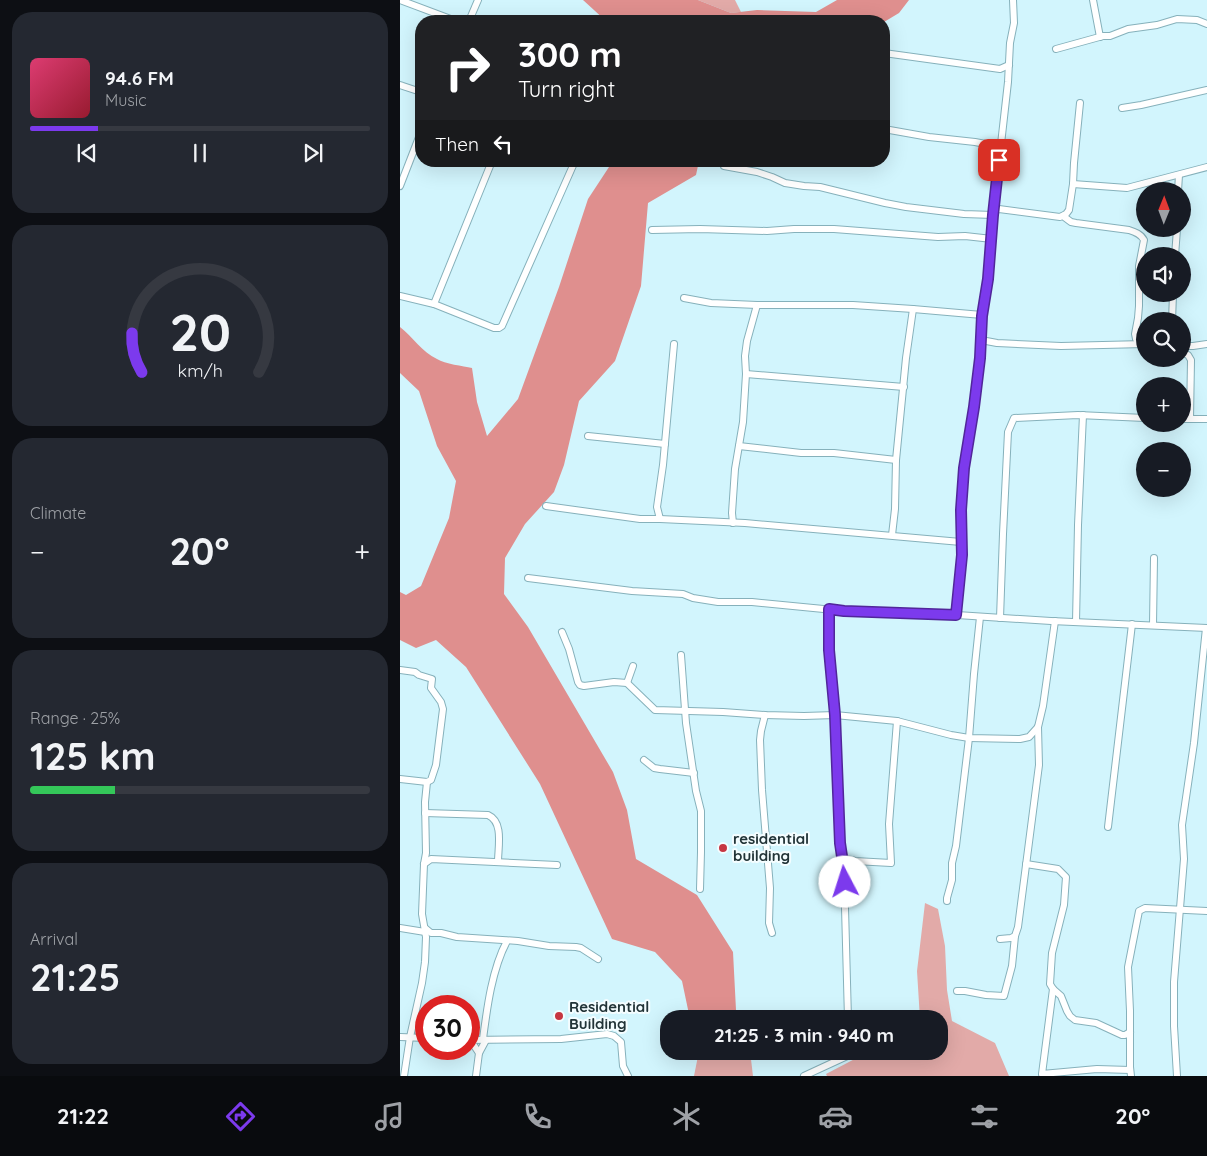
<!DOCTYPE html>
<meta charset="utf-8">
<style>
body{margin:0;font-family:Quicksand,sans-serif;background:#242831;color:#f1f3f6;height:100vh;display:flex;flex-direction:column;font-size:19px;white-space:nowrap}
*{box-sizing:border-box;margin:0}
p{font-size:16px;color:#9ea1a6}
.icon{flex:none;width:28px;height:28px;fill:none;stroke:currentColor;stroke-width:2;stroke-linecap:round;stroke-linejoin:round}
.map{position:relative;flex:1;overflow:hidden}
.drawer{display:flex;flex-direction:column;gap:12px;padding:12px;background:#0d0f14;width:400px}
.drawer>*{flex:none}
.banner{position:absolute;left:15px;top:15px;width:475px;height:152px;border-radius:20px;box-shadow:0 5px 20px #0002;background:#202124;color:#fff;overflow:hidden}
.needle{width:32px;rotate:1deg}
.fabs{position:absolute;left:736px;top:182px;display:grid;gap:10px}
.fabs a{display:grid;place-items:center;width:55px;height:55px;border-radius:50%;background:#171b24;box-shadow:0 5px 20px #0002;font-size:25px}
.speed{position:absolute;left:15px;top:995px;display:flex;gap:10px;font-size:25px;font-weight:700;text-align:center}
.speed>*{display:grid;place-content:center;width:65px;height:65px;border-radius:50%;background:#171b24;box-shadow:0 5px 20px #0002;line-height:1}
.speed .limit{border:8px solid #d22;background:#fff;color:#111}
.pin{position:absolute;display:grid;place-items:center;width:42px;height:42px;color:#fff;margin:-21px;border-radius:10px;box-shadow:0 2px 8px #0006}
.me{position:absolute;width:55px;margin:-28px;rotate:355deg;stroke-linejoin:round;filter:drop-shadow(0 0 4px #0008)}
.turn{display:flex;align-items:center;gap:18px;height:105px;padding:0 20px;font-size:22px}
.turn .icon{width:65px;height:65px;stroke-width:2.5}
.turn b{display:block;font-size:35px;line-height:42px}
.then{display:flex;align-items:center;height:48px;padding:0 20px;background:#0003;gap:10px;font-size:19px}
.big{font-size:38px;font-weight:700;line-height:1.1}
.drawer .tile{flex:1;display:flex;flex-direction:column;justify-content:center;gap:8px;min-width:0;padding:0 18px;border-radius:20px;background:#242831}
.drawer .dial{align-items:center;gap:0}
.dial svg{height:130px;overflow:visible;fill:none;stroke:#363941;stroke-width:7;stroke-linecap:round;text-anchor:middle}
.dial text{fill:#f1f3f6;stroke:none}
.song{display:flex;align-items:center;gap:15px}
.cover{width:60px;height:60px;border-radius:8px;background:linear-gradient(135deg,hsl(340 70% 55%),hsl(350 70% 35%))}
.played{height:5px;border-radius:2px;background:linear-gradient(90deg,#7c3aed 20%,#363941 20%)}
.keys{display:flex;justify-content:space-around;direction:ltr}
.heat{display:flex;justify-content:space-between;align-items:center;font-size:28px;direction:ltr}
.charge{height:8px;border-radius:4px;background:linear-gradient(90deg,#34c759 25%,#363941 0)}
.trip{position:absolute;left:260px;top:1010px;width:288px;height:50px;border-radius:20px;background:#171b24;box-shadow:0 5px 20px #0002;font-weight:700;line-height:50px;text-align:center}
.tabs{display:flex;height:80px;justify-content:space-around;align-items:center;background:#090b0e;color:#9ea1a6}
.tabs .icon{width:35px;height:35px}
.tabs .selected{color:#7c3aed}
.tabs b{font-size:22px;color:#f1f3f6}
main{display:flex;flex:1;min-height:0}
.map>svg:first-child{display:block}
.green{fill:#e2aaa8}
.forest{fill:#df8f8e}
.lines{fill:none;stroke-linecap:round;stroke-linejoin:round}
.street-casing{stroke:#86b1bb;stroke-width:8}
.street{stroke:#fff;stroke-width:6}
.route-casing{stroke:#51269a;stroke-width:12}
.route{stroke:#7c3aed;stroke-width:9}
.poi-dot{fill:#c63642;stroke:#f4fdff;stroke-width:2}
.labels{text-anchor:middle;stroke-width:4;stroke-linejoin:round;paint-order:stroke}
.poi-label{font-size:15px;font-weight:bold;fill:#223438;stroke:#f4fdff;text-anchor:start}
</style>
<main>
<section class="drawer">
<div class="tile">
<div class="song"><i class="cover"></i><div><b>94.6 FM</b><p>Music</p></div></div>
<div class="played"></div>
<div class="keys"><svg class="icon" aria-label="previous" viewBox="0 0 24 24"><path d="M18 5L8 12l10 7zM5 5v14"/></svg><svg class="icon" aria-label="pause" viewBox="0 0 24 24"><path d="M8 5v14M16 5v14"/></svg><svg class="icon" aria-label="next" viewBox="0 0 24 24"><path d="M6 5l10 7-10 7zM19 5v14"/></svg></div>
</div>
<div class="tile dial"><svg viewBox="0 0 100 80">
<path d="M14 69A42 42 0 1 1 86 69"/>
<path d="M14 69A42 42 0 0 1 8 45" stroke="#7c3aed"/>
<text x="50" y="56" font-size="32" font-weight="700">20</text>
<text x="50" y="72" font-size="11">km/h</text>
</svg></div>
<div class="tile"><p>Climate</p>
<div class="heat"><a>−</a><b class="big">20°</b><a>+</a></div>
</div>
<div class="tile"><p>Range · 25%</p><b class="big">125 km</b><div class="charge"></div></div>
<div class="tile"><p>Arrival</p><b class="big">21:25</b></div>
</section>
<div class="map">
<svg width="807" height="1076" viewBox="0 0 807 1076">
<rect width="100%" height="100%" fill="#d2f5fd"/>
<!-- green -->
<g class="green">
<path d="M298 0H335L341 12 331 13Z"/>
<path d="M525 903 538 909 545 946 547 990 552 1021 595 1043 609 1076H427L426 1074 470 1051H539V1019H520L517 971Z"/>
<path d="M299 1051H350L353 1076H294Z"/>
</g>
<!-- forest -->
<g class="forest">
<path d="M183 0H298L331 13 357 10 416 12 437 0H509L499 13 484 22 256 20 206 21Z"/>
<path d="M207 161H299L296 175 248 203 241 286 215 361 179 401 164 465 154 492 125 524 105 558 104 594 128 627 213 772 227 810 236 859 297 895 333 952 336 1010 328 1019H290L282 981 255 952 212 939 140 784 66 667 36 640 16 648 0 640V592L6 595 21 586 49 518 56 481 37 446 19 391 0 373V327C13 337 22 352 37 359 45 364 63 366 72 368L77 402 87 436 118 399 159 287 188 199 209 167Z"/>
</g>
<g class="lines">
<!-- street casing -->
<g class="street-casing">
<g id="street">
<path d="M0 0 56 21"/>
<path d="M693 0 700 37"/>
<path d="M69 21 78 0"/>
<path d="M656 49 703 36H710L728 29 757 25 777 19 797 20 807 24"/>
<path d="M484 53 600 69 609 65"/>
<path d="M0 85 21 92"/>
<path d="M722 108 741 105 807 90"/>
<path d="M484 129 529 137 575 142 601 147"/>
<path d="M324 166 357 172 372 177 385 183 404 186 420 187 485 203 506 207 564 214 593 215"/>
<path d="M673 184 727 188 807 167"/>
<path d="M0 186 21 132"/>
<path d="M778 191 779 175"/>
<path d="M593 212 599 209 660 217 666 214 669 210 673 184 674 163 680 103"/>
<path d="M663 216 671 222 676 223 729 230C735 232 741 234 744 240L739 266V306L738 318 735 334 736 339 739 344"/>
<path d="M252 230 300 229 367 231 394 229H434L538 237 565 236 592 239"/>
<path d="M775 256 777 229"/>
<path d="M0 296 34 304 94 328H99L102 326 175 161"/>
<path d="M284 298 311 303 357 305H453L513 309 582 315"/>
<path d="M34 304 92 161"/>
<path d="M772 321 773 294"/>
<path d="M581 340 597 343 661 346 745 344"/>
<path d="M782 346H793L807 344"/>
<path d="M782 353 788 355 791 360 790 419"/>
<path d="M346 374 504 387"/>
<path d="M782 419H807"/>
<path d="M188 436 265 444"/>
<path d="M339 446 401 453H434L496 460"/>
<path d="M146 506 240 519H260L345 523 561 542"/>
<path d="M260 519 257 507 263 465 274 344"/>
<path d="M333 523 332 513 335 469 343 422 346 374 345 356 347 341 357 305"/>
<path d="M492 535 495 509 496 460 506 358 513 309"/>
<path d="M128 578 232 591 283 594 293 598 318 602H352L444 611 557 615 651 621 807 628"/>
<path d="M429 609V650L435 715 440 843 444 870 448 1019"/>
<path d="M557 615 562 555 561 510 564 468 574 407 580 358 582 315 588 279 593 215 608 82 610 43 614 23 613 0"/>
<path d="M600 618 603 534 608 432 614 418 678 415 745 418"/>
<path d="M676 622 678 525 683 415"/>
<path d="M753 625 754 558"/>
<path d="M162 632 169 649 178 682 180 685 184 686 214 682 227 683 255 710 323 712 365 715 404 716 435 715 497 721 551 735 569 738 620 739 629 737 638 727 643 706 655 621"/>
<path d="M281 655 286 723 296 791 301 811V852L300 889"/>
<path d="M0 670 15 672 19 675 32 679 31 688 41 702 43 709 36 765 31 780 27 782 0 779"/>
<path d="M227 683 233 666"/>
<path d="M365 715 361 731 360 740 362 790 370 888 369 923 372 933"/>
<path d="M244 760 254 768 260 769 294 773"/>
<path d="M25 813 88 815C104 822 98 847 98 862"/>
<path d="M708 827 732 624"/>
<path d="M443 858 455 861 491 863 489 824 497 721"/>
<path d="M24 864 31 859 157 865"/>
<path d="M626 864 658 869 666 877 664 905 652 953 650 984 653 989 661 996 667 1011 670 1016 675 1020 696 1023 722 1035H725L730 1032"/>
<path d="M547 901V898L552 880V863L556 846 569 738 574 674 580 617"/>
<path d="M0 928 25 932"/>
<path d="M25 928 31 933H41L57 937 118 941 149 946 176 947 181 948 198 959"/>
<path d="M600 939 611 938 615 936 618 927 639 765 638 727"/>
<path d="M653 989 642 1074 697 1069 730 1070"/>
<path d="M557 991H565L586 995 604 996 612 966 615 936"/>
<path d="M0 1037 26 1038"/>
<path d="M83 1039C87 1008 92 969 107 941"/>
<path d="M69 1040 161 1039 207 1034 214 1036 221 1042 223 1066 228 1076"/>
<path d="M71 1041 79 1053"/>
<path d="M4 1076 10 1037 22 983 25 962 26 937 22 914 24 864 26 853 25 802 27 782"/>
<path d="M76 1076 79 1053 86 1040"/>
<path d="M404 1076 458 1051"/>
<path d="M731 1076 730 1067V1011L728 967 739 911 745 908 807 911"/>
<path d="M777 1076 774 1026V982L784 859 782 825 794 743 806 628"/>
</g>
</g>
<!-- street -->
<use href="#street" class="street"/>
</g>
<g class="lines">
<!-- route casing -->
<g class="route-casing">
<path id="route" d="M445 882 444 870 440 843 435 715 429 650V609L444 611 556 615 562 555 561 510 564 468 574 407 580 358 582 316 588 279 593 215 599 160"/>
</g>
<!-- route -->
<use href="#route" class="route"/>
</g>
<!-- markers -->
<g class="poi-dot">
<circle cx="323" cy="848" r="5"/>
<circle cx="159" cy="1016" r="5"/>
</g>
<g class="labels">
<!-- poi labels -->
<g class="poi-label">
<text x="333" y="844">residential<tspan x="333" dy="17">building</tspan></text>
<text x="169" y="1012">Residential<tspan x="169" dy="17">Building</tspan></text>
</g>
</g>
</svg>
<div class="fabs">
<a><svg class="needle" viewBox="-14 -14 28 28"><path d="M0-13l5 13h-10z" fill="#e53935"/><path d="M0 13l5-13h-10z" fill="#9ea1a6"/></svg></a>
<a><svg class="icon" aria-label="sound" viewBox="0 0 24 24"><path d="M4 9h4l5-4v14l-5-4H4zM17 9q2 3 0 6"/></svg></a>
<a><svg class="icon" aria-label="search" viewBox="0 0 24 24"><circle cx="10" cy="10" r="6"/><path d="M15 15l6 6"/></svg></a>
<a>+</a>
<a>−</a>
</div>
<div class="speed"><div class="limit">30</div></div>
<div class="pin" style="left:599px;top:160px;background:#d93025"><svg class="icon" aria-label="arrive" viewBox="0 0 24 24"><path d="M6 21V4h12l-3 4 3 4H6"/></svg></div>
<svg class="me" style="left:445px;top:882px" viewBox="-20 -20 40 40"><circle r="19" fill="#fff"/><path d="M0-13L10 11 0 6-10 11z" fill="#7c3aed"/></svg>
<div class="trip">21:25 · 3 min · 940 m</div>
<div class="banner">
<div class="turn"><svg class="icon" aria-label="right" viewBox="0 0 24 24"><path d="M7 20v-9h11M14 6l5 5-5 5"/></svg><div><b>300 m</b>Turn right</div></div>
<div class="then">Then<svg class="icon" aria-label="left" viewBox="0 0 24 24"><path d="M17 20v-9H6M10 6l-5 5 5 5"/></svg></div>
</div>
</div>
</main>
<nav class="tabs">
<b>21:22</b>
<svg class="icon selected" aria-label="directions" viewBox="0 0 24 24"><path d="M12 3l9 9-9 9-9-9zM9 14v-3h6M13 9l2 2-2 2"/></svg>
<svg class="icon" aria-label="music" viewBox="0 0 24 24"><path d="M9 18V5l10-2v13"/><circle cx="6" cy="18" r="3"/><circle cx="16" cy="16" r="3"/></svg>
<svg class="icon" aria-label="phone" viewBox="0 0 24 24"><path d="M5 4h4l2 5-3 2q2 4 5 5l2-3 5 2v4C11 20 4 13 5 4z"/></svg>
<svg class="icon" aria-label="climate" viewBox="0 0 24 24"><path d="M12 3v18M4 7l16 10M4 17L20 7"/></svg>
<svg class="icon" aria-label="car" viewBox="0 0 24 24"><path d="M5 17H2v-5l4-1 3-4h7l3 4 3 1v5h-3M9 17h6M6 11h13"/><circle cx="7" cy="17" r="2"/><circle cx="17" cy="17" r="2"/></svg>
<svg class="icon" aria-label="filters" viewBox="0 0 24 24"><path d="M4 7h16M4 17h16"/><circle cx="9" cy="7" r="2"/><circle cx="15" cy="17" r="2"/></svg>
<b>20°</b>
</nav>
